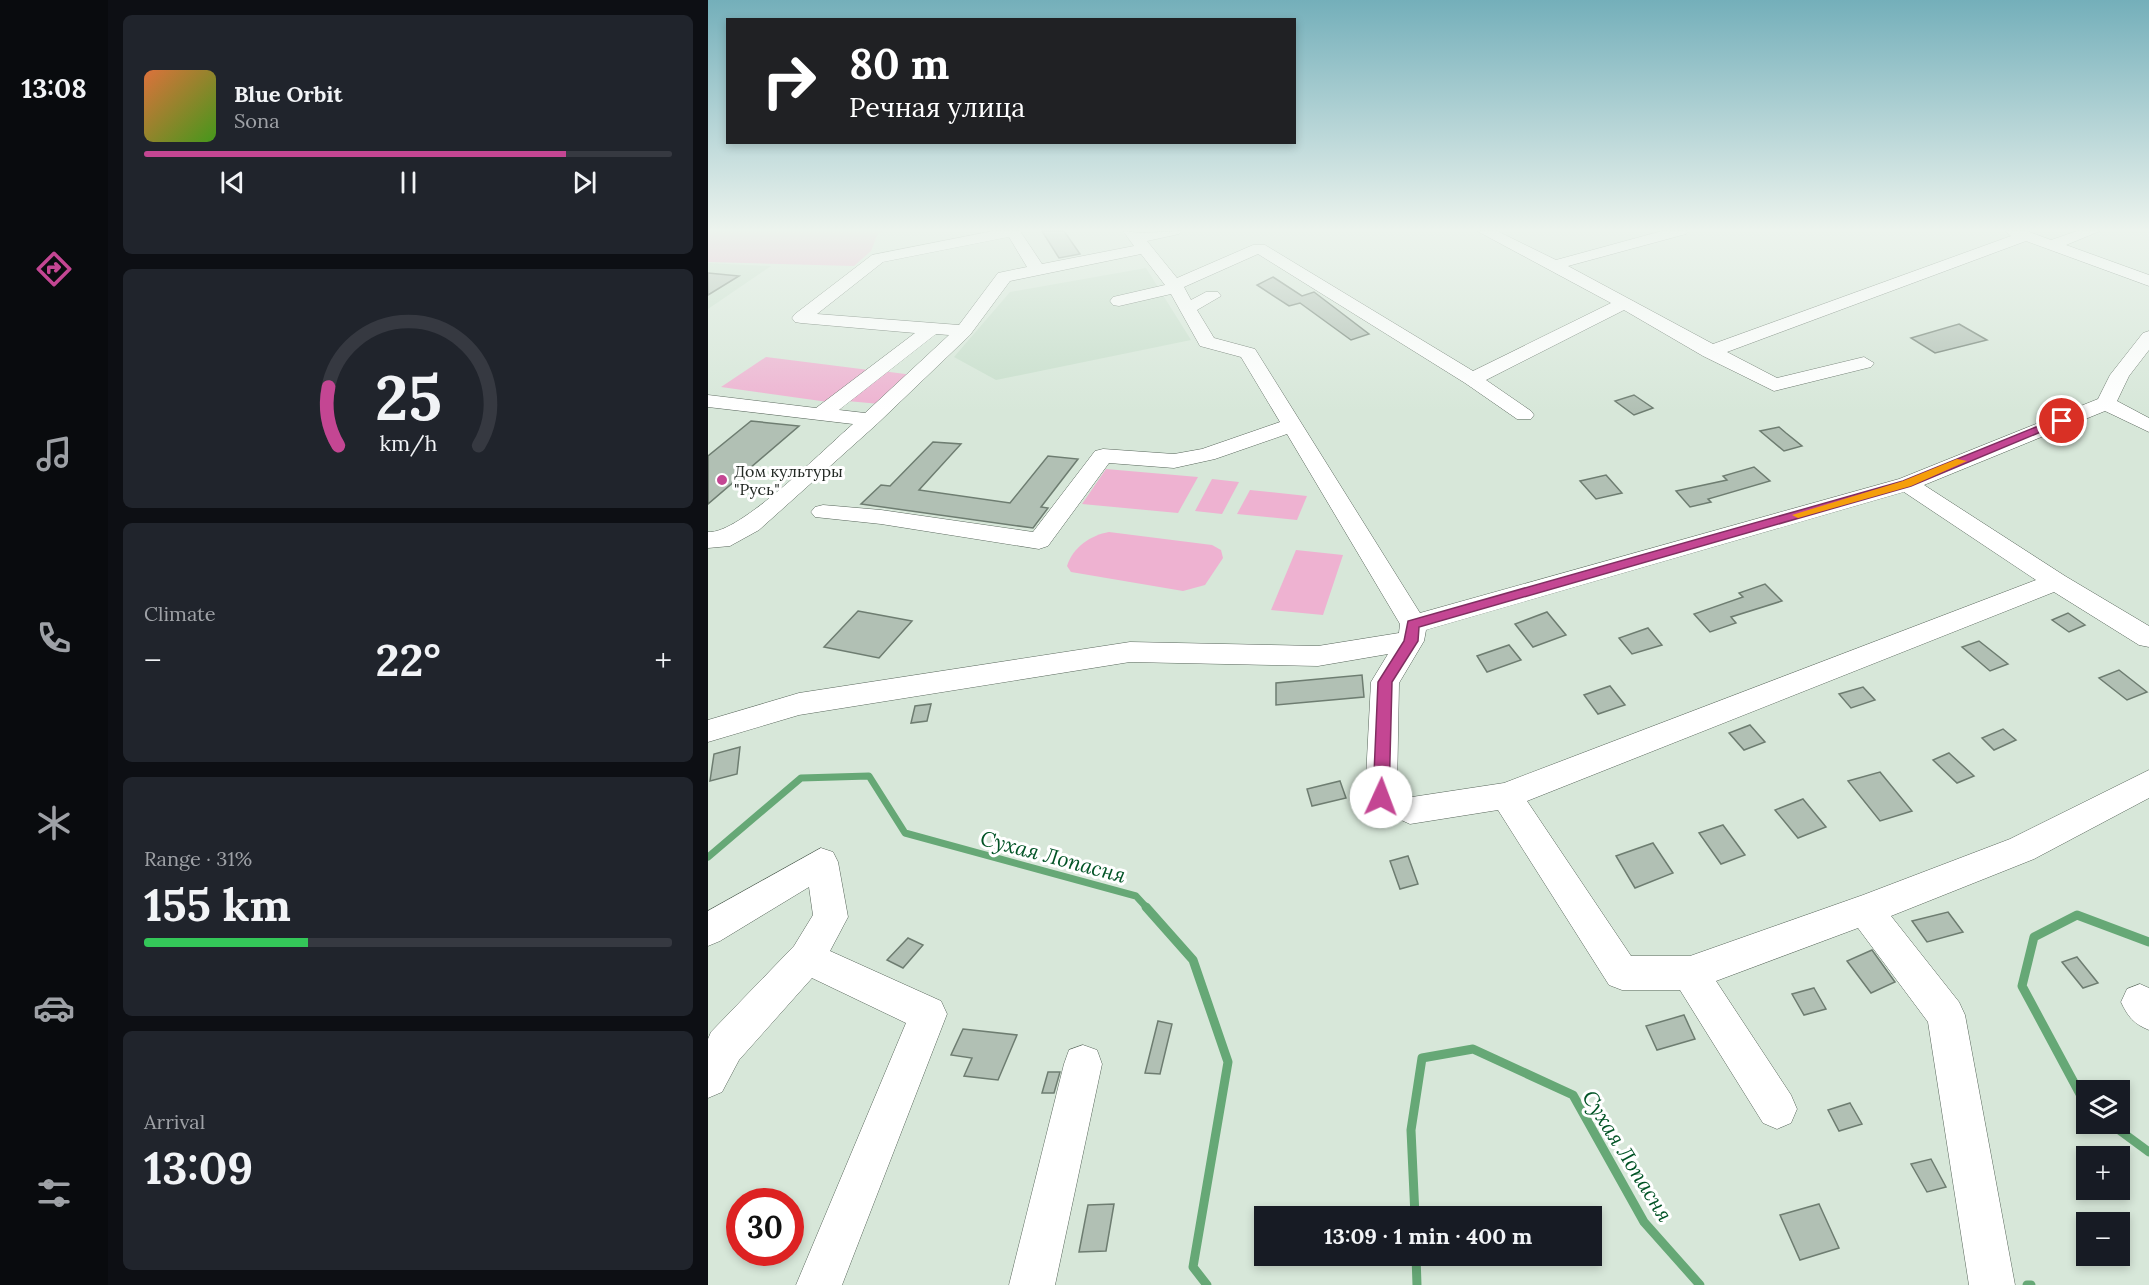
<!DOCTYPE html>
<meta charset="utf-8">
<style>
body{margin:0;font-family:Lora,serif;background:#20242c;color:#f1f3f6;height:100vh;display:flex;flex-direction:column;font-size:22px;white-space:nowrap}
*{box-sizing:border-box;margin:0}
p{font-size:20px;color:#9ea1a6}
.icon{flex:none;width:33px;height:33px;fill:none;stroke:currentColor;stroke-width:2;stroke-linecap:round;stroke-linejoin:round}
.map{position:relative;flex:1;overflow:hidden}
.side{display:flex;flex-direction:column;gap:15px;padding:15px;background:#0d0f14;width:600px}
.side>*{flex:none}
.hud{position:absolute;left:18px;top:18px;width:570px;height:126px;border-radius:0px;box-shadow:0 3px 9px #0003;background:#202124;color:#fff;overflow:hidden}
.buttons{position:absolute;left:1368px;top:1080px;display:grid;gap:12px}
.buttons a{display:grid;place-items:center;width:54px;height:54px;border-radius:0px;background:#171b24;box-shadow:0 3px 9px #0003;font-size:30px}
.speed{position:absolute;left:18px;top:1188px;display:flex;gap:12px;font-size:30px;font-weight:700;text-align:center}
.speed>*{display:grid;place-content:center;width:78px;height:78px;border-radius:50%;background:#171b24;box-shadow:0 3px 9px #0003;line-height:1}
.speed .limit{border:9px solid #d22;background:#fff;color:#111}
.pin{position:absolute;display:grid;place-items:center;width:51px;height:51px;color:#fff;margin:-26px;border:3px solid #fff;border-radius:50%;box-shadow:0 2px 6px #0007}
.me{position:absolute;width:66px;margin:-33px;rotate:2deg;stroke-linejoin:round;filter:drop-shadow(0 0 4px #0008)}
.turn{display:flex;align-items:center;gap:21px;height:126px;padding:0 24px;font-size:27px}
.turn .icon{width:78px;height:78px;stroke-width:2.5}
.turn b{display:block;font-size:42px;line-height:51px}
.big{font-size:45px;font-weight:700;line-height:1.1}
.side .card{flex:1;display:flex;flex-direction:column;justify-content:center;gap:9px;min-width:0;padding:0 21px;border-radius:9px;background:#20242c}
.side .dial{align-items:center;gap:0}
.dial svg{height:156px;overflow:visible;fill:none;stroke:#363941;stroke-width:7;stroke-linecap:round;text-anchor:middle}
.dial text{fill:#f1f3f6;stroke:none}
.song{display:flex;align-items:center;gap:18px}
.cover{width:72px;height:72px;border-radius:9px;background:linear-gradient(135deg,hsl(20 70% 55%),hsl(100 70% 35%))}
.played{height:6px;border-radius:3px;background:linear-gradient(90deg,#c44693 80%,#363941 80%)}
.keys{display:flex;justify-content:space-around;direction:ltr}
.heat{display:flex;justify-content:space-between;align-items:center;font-size:33px;direction:ltr}
.charge{height:9px;border-radius:4px;background:linear-gradient(90deg,#34c759 31%,#363941 0)}
.trip{position:absolute;left:546px;top:1206px;width:348px;height:60px;border-radius:0px;background:#171b24;box-shadow:0 3px 9px #0003;font-weight:700;line-height:60px;text-align:center}
main{display:flex;flex:1;min-height:0}
.menu{display:flex;flex-direction:column;width:108px;justify-content:space-around;align-items:center;background:#090b0e;color:#9ea1a6}
.menu .icon{width:42px;height:42px}
.menu .current{color:#c44693}
.menu b{font-size:27px;color:#f1f3f6}
.map>svg:first-child{display:block}
.built{fill:#c7decb}
.green{fill:#eeb2d1}
.lines{fill:none;stroke-linecap:round;stroke-linejoin:round}
.stream-far1{stroke:#66a876;stroke-width:7}
.stream{stroke:#66a876;stroke-width:9}
.building{fill:#b1c0b4;stroke:#6e7d71;stroke-width:1.5}
.minor-casing{stroke:#58665b;stroke-width:1}
.minor{fill:#fff;fill-rule:evenodd}
.route{fill:#c44693;stroke:#7f2e60;stroke-width:1.5}
.slow{fill:#f59e0b}
.poi-dot{fill:#c44693;stroke:#fff;stroke-width:2}
.labels{text-anchor:middle;stroke-width:6;stroke-linejoin:round;paint-order:stroke}
.poi-label{font-size:16px;fill:#222823;stroke:#fff;text-anchor:start}
.near-water-label{font-size:21px;font-style:italic;fill:#015325;stroke:#fff}
</style>
<main>
<nav class="menu">
<b>13:08</b>
<svg class="icon current" aria-label="directions" viewBox="0 0 24 24"><path d="M12 3l9 9-9 9-9-9zM9 14v-3h6M13 9l2 2-2 2"/></svg>
<svg class="icon" aria-label="music" viewBox="0 0 24 24"><path d="M9 18V5l10-2v13"/><circle cx="6" cy="18" r="3"/><circle cx="16" cy="16" r="3"/></svg>
<svg class="icon" aria-label="phone" viewBox="0 0 24 24"><path d="M5 4h4l2 5-3 2q2 4 5 5l2-3 5 2v4C11 20 4 13 5 4z"/></svg>
<svg class="icon" aria-label="climate" viewBox="0 0 24 24"><path d="M12 3v18M4 7l16 10M4 17L20 7"/></svg>
<svg class="icon" aria-label="car" viewBox="0 0 24 24"><path d="M5 17H2v-5l4-1 3-4h7l3 4 3 1v5h-3M9 17h6M6 11h13"/><circle cx="7" cy="17" r="2"/><circle cx="17" cy="17" r="2"/></svg>
<svg class="icon" aria-label="filters" viewBox="0 0 24 24"><path d="M4 7h16M4 17h16"/><circle cx="9" cy="7" r="2"/><circle cx="15" cy="17" r="2"/></svg>
</nav>
<section class="side">
<div class="card">
<div class="song"><i class="cover"></i><div><b>Blue Orbit</b><p>Sona</p></div></div>
<div class="played"></div>
<div class="keys"><svg class="icon" aria-label="previous" viewBox="0 0 24 24"><path d="M18 5L8 12l10 7zM5 5v14"/></svg><svg class="icon" aria-label="pause" viewBox="0 0 24 24"><path d="M8 5v14M16 5v14"/></svg><svg class="icon" aria-label="next" viewBox="0 0 24 24"><path d="M6 5l10 7-10 7zM19 5v14"/></svg></div>
</div>
<div class="card dial"><svg viewBox="0 0 100 80">
<path d="M14 69A42 42 0 1 1 86 69"/>
<path d="M14 69A42 42 0 0 1 9 39" stroke="#c44693"/>
<text x="50" y="56" font-size="32" font-weight="700">25</text>
<text x="50" y="72" font-size="11">km/h</text>
</svg></div>
<div class="card"><p>Climate</p>
<div class="heat"><a>−</a><b class="big">22°</b><a>+</a></div>
</div>
<div class="card"><p>Range · 31%</p><b class="big">155 km</b><div class="charge"></div></div>
<div class="card"><p>Arrival</p><b class="big">13:09</b></div>
</section>
<div class="map">
<svg width="1441" height="1285" viewBox="0 0 1441 1285">
<rect width="100%" height="100%" fill="#d7e7d9"/>
<!-- built -->
<g class="built">
<path d="M0 263 63 266 0 309Z"/>
<path d="M438 268 483 340 288 380 246 357 302 292Z"/>
</g>
<!-- green -->
<g class="green">
<path d="M0 231H179L170 233 163 251 146 266 0 262Z"/>
<path d="M58 357 161 370 120 402 13 387Z"/>
<path d="M174 371 205 375 172 404 139 401Z"/>
<path d="M398 469 490 477 470 513 374 504Z"/>
<path d="M504 479 531 482 514 514 487 511Z"/>
<path d="M542 490 599 496 589 520 529 514Z"/>
<path d="M401 532 504 545 513 550 515 558 497 585 475 591 363 572 359 566C365 547 383 535 401 532Z"/>
<path d="M588 550 635 555 615 615 563 610Z"/>
</g>
<g class="lines">
<!-- stream-far1 -->
<path class="stream-far1" d="M0 857 93 778 161 776 197 833 428 896 439 908"/>
<!-- stream -->
<g class="stream">
<path d="M438 907 485 960 520 1062 485 1267 499 1285"/>
<path d="M1378 1105 1314 986 1326 937 1369 915 1441 942"/>
<path d="M1403 1124 1441 1152"/>
<path d="M707 1216 703 1130 714 1058 765 1049 865 1095 936 1222 992 1285"/>
<path d="M708 1256 709 1285"/>
<path d="M1319 1285H1323"/>
</g>
</g>
<!-- building -->
<g class="building">
<path d="M334 231H356L372 254 351 258Z"/>
<path d="M0 273 31 276 0 295Z"/>
<path d="M565 277 594 296 606 292 661 334 643 340 592 303 581 306 549 285Z"/>
<path d="M1251 324 1279 340 1227 353 1203 338Z"/>
<path d="M926 395 945 408 926 415 907 401Z"/>
<path d="M43 421 91 426 0 504V456Z"/>
<path d="M1071 427 1078 433 1094 446 1076 451 1052 431Z"/>
<path d="M225 442 253 444 211 490 302 503 340 456 370 459 333 507 340 508 325 528 153 504 173 485 182 486Z"/>
<path d="M1046 467 1062 481 1000 499 1003 502 982 507 968 491 1019 480 1015 476Z"/>
<path d="M898 475 914 493 888 499 872 481Z"/>
<path d="M1057 584 1074 601 1023 617 1028 623 1002 632 986 614 1035 597 1031 593Z"/>
<path d="M150 611 204 621 171 658 116 647Z"/>
<path d="M839 612 858 635 825 647 807 624Z"/>
<path d="M1360 613 1377 625 1361 632 1344 620Z"/>
<path d="M940 628 954 645 924 654 911 638Z"/>
<path d="M1271 641 1300 664 1282 671 1254 647Z"/>
<path d="M801 645 813 660 779 672 769 656Z"/>
<path d="M1411 670 1439 692 1419 700 1391 678Z"/>
<path d="M654 675 656 697 568 705V683Z"/>
<path d="M902 686 917 705 890 714 876 695Z"/>
<path d="M1155 687 1167 700 1143 708 1131 694Z"/>
<path d="M223 704 219 721 203 723 207 706Z"/>
<path d="M1042 725 1057 742 1036 750 1021 733Z"/>
<path d="M1295 729 1308 740 1286 750 1274 738Z"/>
<path d="M32 747 29 774 2 781 6 754Z"/>
<path d="M1241 753 1266 776 1249 783 1225 760Z"/>
<path d="M1172 772 1204 811 1172 821 1140 781Z"/>
<path d="M632 781 638 798 604 806 599 789Z"/>
<path d="M1095 799 1118 827 1090 838 1067 810Z"/>
<path d="M1015 825 1037 855 1013 864 991 833Z"/>
<path d="M945 843 965 873 927 888 908 856Z"/>
<path d="M700 856 710 884 692 889 682 861Z"/>
<path d="M1240 912 1255 932 1219 942 1204 921Z"/>
<path d="M200 938 215 945 195 968 179 960Z"/>
<path d="M1164 950 1187 982 1163 993 1139 961Z"/>
<path d="M1369 957 1390 983 1375 988 1354 962Z"/>
<path d="M1106 988 1118 1009 1096 1015 1084 994Z"/>
<path d="M976 1015 987 1039 949 1050 938 1026Z"/>
<path d="M450 1021 464 1024 452 1074 437 1073Z"/>
<path d="M255 1029 309 1035 290 1080 256 1076 264 1058 243 1055Z"/>
<path d="M340 1072H352L346 1093H334Z"/>
<path d="M1142 1103 1154 1124 1131 1131 1120 1110Z"/>
<path d="M1223 1159 1238 1187 1219 1192 1203 1164Z"/>
<path d="M406 1204 398 1251 371 1252 380 1205Z"/>
<path d="M1111 1204 1131 1248 1092 1260 1072 1215Z"/>
</g>
<g class="lines">
<!-- minor casing -->
<g class="minor-casing">
<g id="minor">
<path d="M285 231H312L334 264 426 246 415 231 432 233 473 231 471 234 439 241 469 278 545 245H557L765 371 903 303 769 231H789L848 260 954 231H980L978 234 860 266 1005 344 1303 236 1297 231H1319L1343 240 1369 231H1392L1358 245 1441 275V286L1318 241 1019 352 1069 378 1156 357 1166 363 1163 367 1066 391 995 356 916 310 778 380 823 411 826 415 823 419H809L757 383 550 254 476 287 483 300 498 292H510L513 296 489 310 506 338 547 349 712 613 1191 479 1390 399 1402 375 1435 333 1441 331V350L1421 376 1409 401 1441 418V432L1397 411 1216 485 1357 576 1441 626V647L1431 645 1346 592 819 801 923 956H982L1155 895 1302 839 1441 770V798L1326 859 1183 916 1251 1002 1257 1015 1307 1285H1261L1220 1022 1150 928 1008 981 1083 1095 1089 1109 1083 1123 1069 1129 1055 1123 972 990H914L901 985 790 810 702 824 662 806 657 797 663 682 680 654 610 666 422 662 91 715 0 742V720L91 693 422 642 610 646 691 633 692 624 579 434 507 459 466 468 401 463 340 546 331 549 173 524 107 517 103 512 107 507 115 505 173 510 325 532 387 451 395 449 466 454 494 449 572 422 533 357 492 346 463 294 411 306 405 305 402 301 405 297 457 285 433 254 302 281 262 335 169 424 51 530 22 546 0 548V532C31 535 118 447 145 424L0 407V395L108 408 207 333 93 323 87 322 84 318 87 314 164 255ZM301 237 319 267 290 273 251 325 109 314 175 262ZM228 334 241 335 157 413 131 410ZM1196 492 1328 580 796 783 704 797 689 790 691 683 716 641 718 630Z"/>
<path d="M113 848 125 852 130 862 140 917 122 951 233 1001 239 1014 134 1285H88L198 1023 104 978 31 1060 14 1092 0 1098V1039L3 1032 86 946 105 915 101 887 12 941 0 946V911Z"/>
<path d="M1432 984 1441 988V1030C1426 1024 1420 1017 1413 1002L1419 989Z"/>
<path d="M375 1045 389 1050 394 1064 347 1285H301L356 1064 361 1050Z"/>
</g>
</g>
<!-- minor -->
<use href="#minor" class="minor"/>
</g>
<!-- sky -->
<linearGradient id="sky" x2="0" y2="1"><stop stop-color="#74afba"/><stop offset="0.56" stop-color="#edf4ee"/><stop offset="1" stop-color="#edf4ee" stop-opacity="0"/></linearGradient>
<rect width="1441" height="411" fill="url(#sky)"/>
<!-- route -->
<path class="route" d="M1350 418 1359 421 1203 486 711 627 710 641 684 682 681 797 678 802H667L665 797 670 682 696 641 700 621 1195 481Z"/>
<!-- slow -->
<path class="slow" d="M1249 459 1259 461 1203 486 1090 518 1084 515 1195 481Z"/>
<!-- markers -->
<circle class="poi-dot" cx="14" cy="480" r="6"/>
<g class="labels">
<!-- poi labels -->
<g class="poi-label">
<text x="26" y="477">Дом культуры<tspan x="26" dy="18">"Русь"</tspan></text>
</g>
<!-- near-water labels -->
<g class="near-water-label">
<text transform="translate(345 857) rotate(15)" y="7">Сухая Лопасня</text>
<text transform="translate(919 1156) rotate(58)" y="7">Сухая Лопасня</text>
</g>
</g>
</svg>
<div class="buttons">
<a><svg class="icon" aria-label="layers" viewBox="0 0 24 24"><path d="M12 4l9 5-9 5-9-5zM3 14l9 5 9-5"/></svg></a>
<a>+</a>
<a>−</a>
</div>
<div class="speed"><div class="limit">30</div></div>
<div class="pin" style="left:1354px;top:421px;background:#d93025"><svg class="icon" aria-label="arrive" viewBox="0 0 24 24"><path d="M6 21V4h12l-3 4 3 4H6"/></svg></div>
<svg class="me" style="left:673px;top:797px" viewBox="-20 -20 40 40"><circle r="19" fill="#fff"/><path d="M0-13L10 11 0 6-10 11z" fill="#c44693"/></svg>
<div class="trip">13:09 · 1 min · 400 m</div>
<div class="hud">
<div class="turn"><svg class="icon" aria-label="right" viewBox="0 0 24 24"><path d="M7 20v-9h11M14 6l5 5-5 5"/></svg><div><b>80 m</b>Речная улица</div></div>
</div>
</div>
</main>
